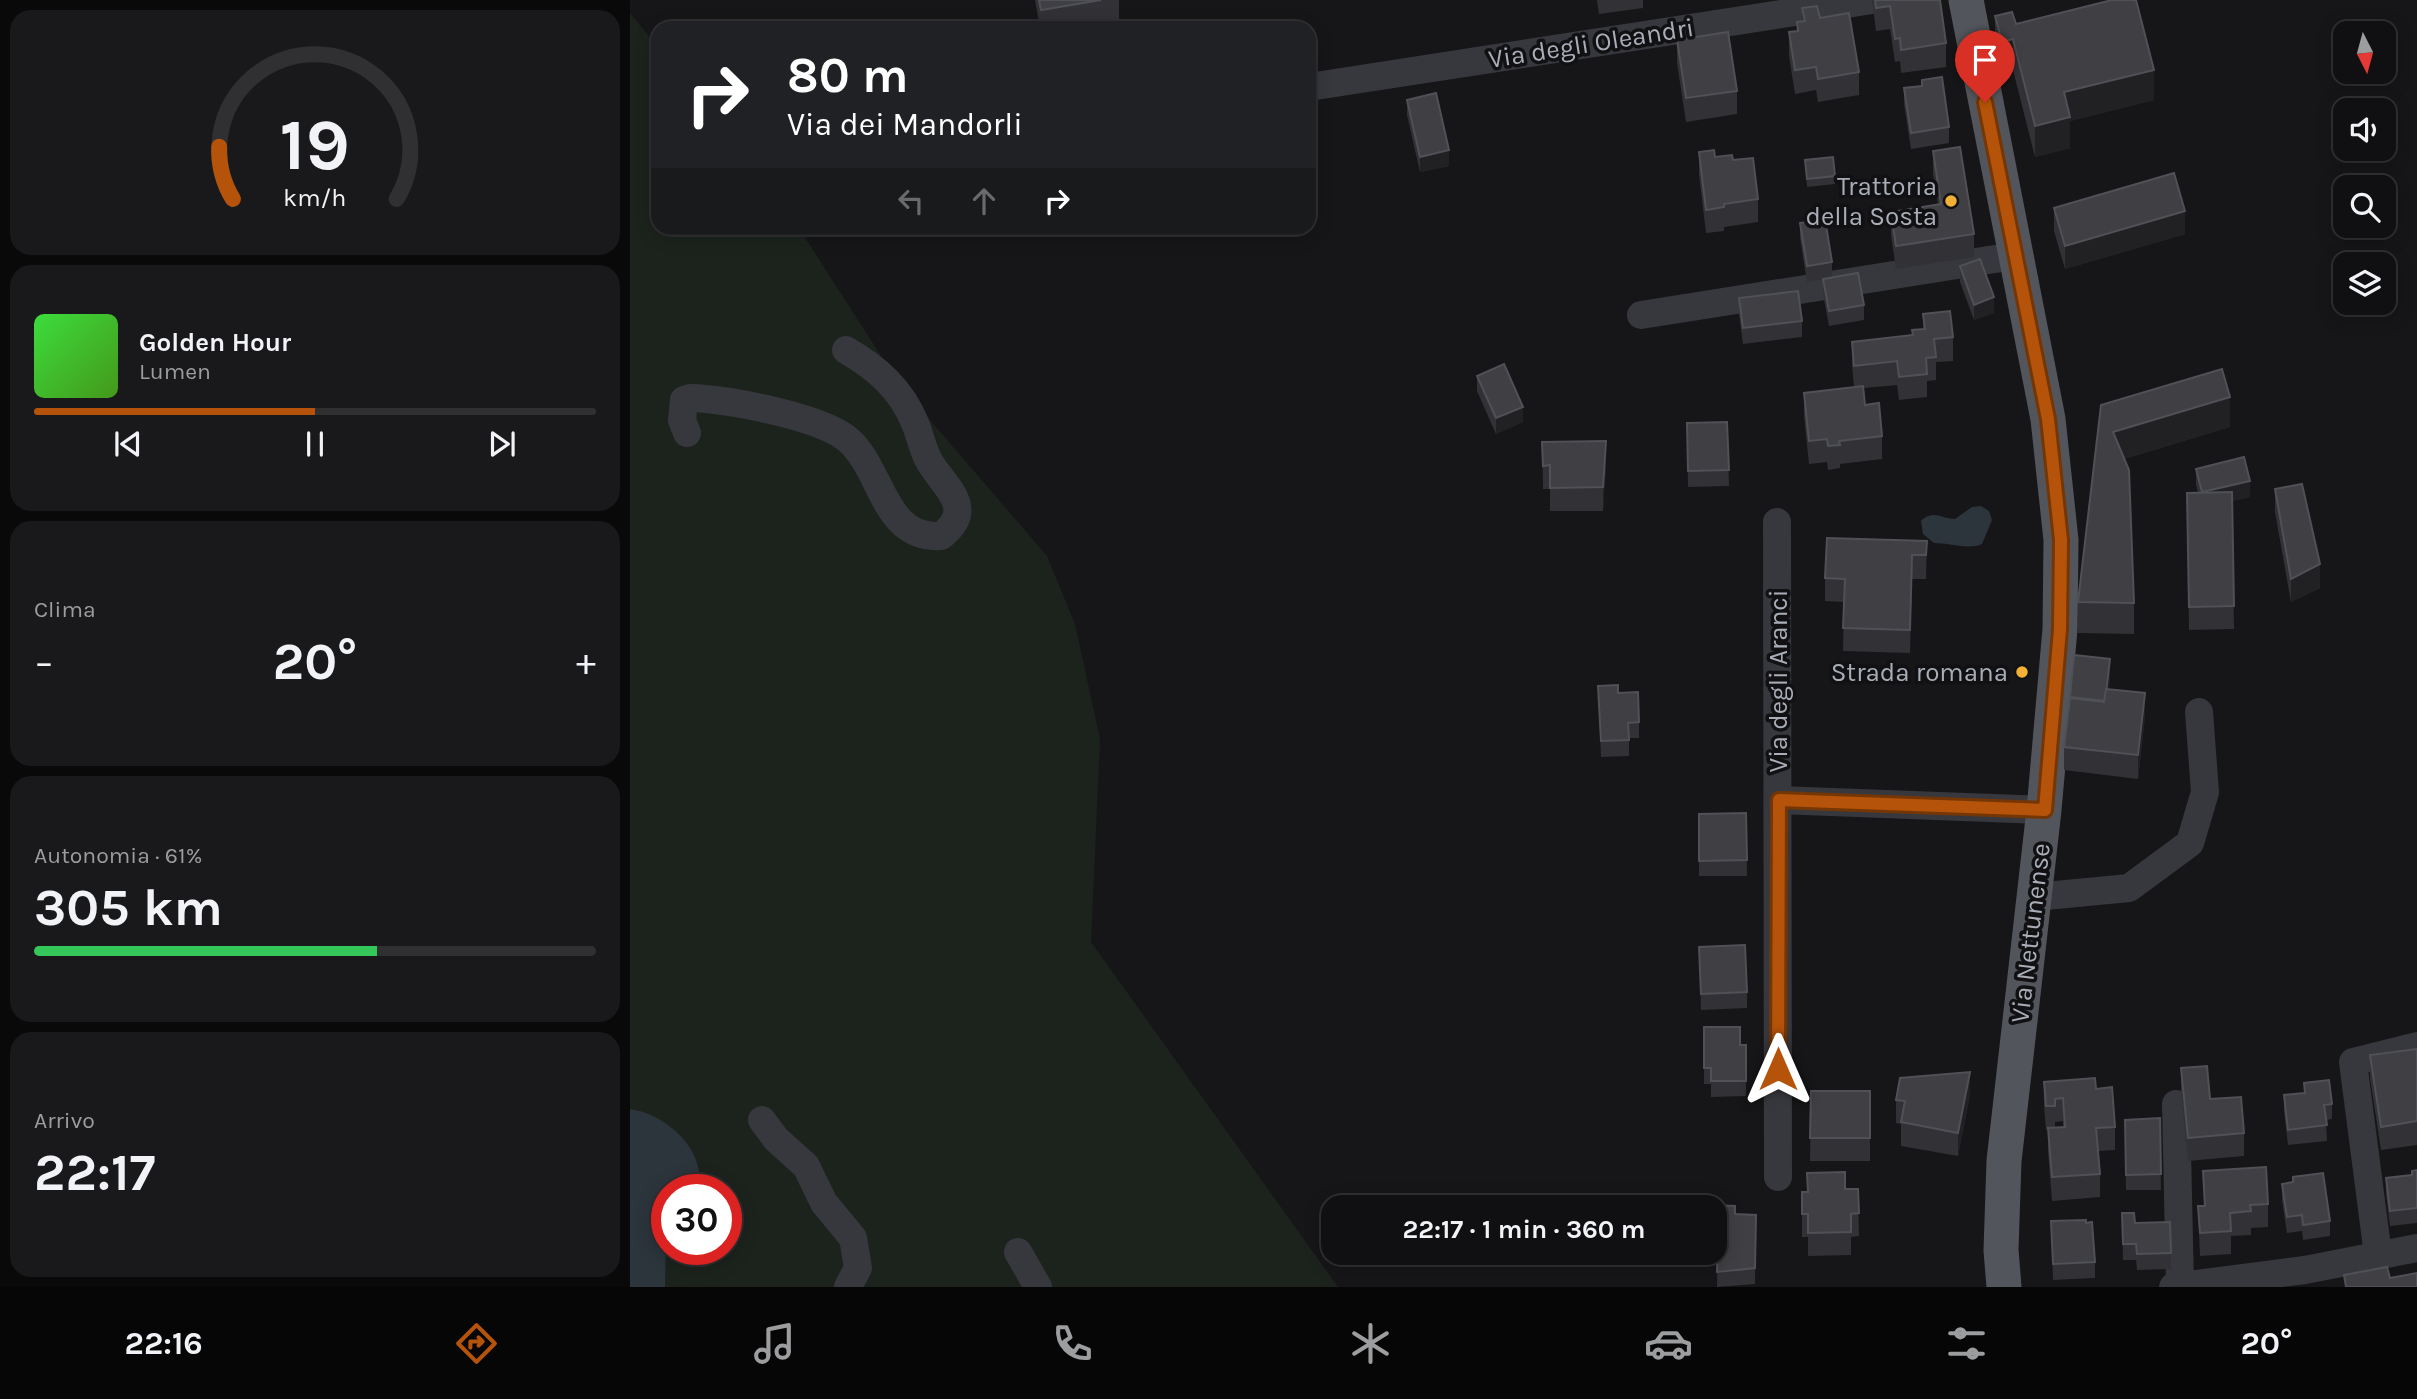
<!DOCTYPE html>
<html lang="it">
<meta charset="utf-8">
<style>
body{margin:0;font-family:Karla,sans-serif;background:#19191b;color:#f1f3f6;height:100vh;display:flex;flex-direction:column;font-size:26px;white-space:nowrap}
*{box-sizing:border-box;margin:0}
p{font-size:23px;color:#9c9d9f}
.icon{flex:none;width:38px;height:38px;fill:none;stroke:currentColor;stroke-width:2;stroke-linecap:round;stroke-linejoin:round}
.map{position:relative;flex:1;overflow:hidden}
.drawer{display:flex;flex-direction:column;gap:10px;padding:10px;background:#09090a;width:630px}
.drawer>*{flex:none}
.banner{position:absolute;left:21px;top:21px;width:665px;height:214px;border-radius:21px;box-shadow:0 4px 18px #0003,0 0 0 2px #303032;background:#202124;color:#fff;overflow:hidden}
.needle{width:46px;rotate:174deg}
.controls{position:absolute;left:1703px;top:21px;display:grid;gap:14px}
.controls a{display:grid;place-items:center;width:63px;height:63px;border-radius:14px;background:#101012;box-shadow:0 4px 18px #0003,0 0 0 2px #303032;font-size:35px}
.speed{position:absolute;left:21px;top:1174px;display:flex;gap:14px;font-size:35px;font-weight:700;text-align:center}
.speed>*{display:grid;place-content:center;width:91px;height:91px;border-radius:50%;background:#101012;box-shadow:0 4px 18px #0003,0 0 0 2px #303032;line-height:1}
.speed .limit{border:10px solid #d22;background:#fff;color:#111}
.pin{position:absolute;display:grid;place-items:center;width:60px;height:60px;color:#fff;margin:-72px -30px;border-radius:50% 50% 50% 0;rotate:-45deg;box-shadow:0 0 7px #0007}
.pin .icon{rotate:45deg}
.me{position:absolute;width:77px;margin:-38px;rotate:0deg;stroke-linejoin:round;filter:drop-shadow(0 0 5px #0008)}
.turn{display:flex;align-items:center;gap:24px;height:147px;padding:0 21px;font-size:32px}
.turn .icon{width:91px;height:91px;stroke-width:2.5}
.turn b{display:block;font-size:49px;line-height:60px}
.lanes{display:flex;align-items:center;height:66px;padding:0 21px;background:#0003;justify-content:center;gap:35px;direction:ltr}
.lanes .off{opacity:.35}
.big{font-size:52px;font-weight:700;line-height:1.1}
.drawer .card{flex:1;display:flex;flex-direction:column;justify-content:center;gap:10px;min-width:0;padding:0 24px;border-radius:21px;background:#19191b}
.drawer .dial{align-items:center;gap:0}
.dial svg{height:182px;overflow:visible;fill:none;stroke:#303032;stroke-width:7;stroke-linecap:round;text-anchor:middle}
.dial text{fill:#f1f3f6;stroke:none}
.song{display:flex;align-items:center;gap:21px}
.cover{width:84px;height:84px;border-radius:10px;background:linear-gradient(135deg,hsl(120 70% 55%),hsl(100 70% 35%))}
.played{height:7px;border-radius:4px;background:linear-gradient(90deg,#b45309 50%,#303032 50%)}
.keys{display:flex;justify-content:space-around;direction:ltr}
.heat{display:flex;justify-content:space-between;align-items:center;font-size:38px;direction:ltr}
.charge{height:10px;border-radius:5px;background:linear-gradient(90deg,#34c759 61%,#303032 0)}
.trip{position:absolute;left:691px;top:1195px;width:406px;height:70px;border-radius:21px;background:#101012;box-shadow:0 4px 18px #0003,0 0 0 2px #303032;font-weight:700;line-height:70px;text-align:center}
.dock{display:flex;height:112px;justify-content:space-around;align-items:center;background:#060607;color:#9c9d9f}
.dock .icon{width:49px;height:49px}
.dock .active{color:#b45309}
.dock b{font-size:32px;color:#f1f3f6}
main{display:flex;flex:1;min-height:0}
.map>svg:first-child{display:block}
.green{fill:#1c231d;fill-rule:evenodd}
.water{fill:#2c353c}
.lines{fill:none;stroke-linecap:round;stroke-linejoin:round}
.minor{stroke:#37383d;stroke-width:28}
.major{stroke:#53555c;stroke-width:35}
.wall{fill:#323236;fill-rule:evenodd}
.shaded-wall{fill:#212124}
.building{fill:#3f3f44;stroke:#4f5156;stroke-width:2}
.route-casing{stroke:#753606;stroke-width:18}
.route{stroke:#b45309;stroke-width:12}
.poi-dot{fill:#f2b134;stroke:#111113;stroke-width:2.5}
.labels{text-anchor:middle;stroke-width:7;stroke-linejoin:round;paint-order:stroke}
.street-label{font-size:26px;fill:#a8adb8;stroke:#111113}
.poi-label{font-size:26px;fill:#a8adb8;stroke:#111113;text-anchor:end}
</style>
<main>
<section class="drawer">
<div class="card dial"><svg viewBox="0 0 100 80">
<path d="M14 69A42 42 0 1 1 86 69"/>
<path d="M14 69A42 42 0 0 1 8 46" stroke="#b45309"/>
<text x="50" y="56" font-size="32" font-weight="700">19</text>
<text x="50" y="72" font-size="11">km/h</text>
</svg></div>
<div class="card">
<div class="song"><i class="cover"></i><div><b>Golden Hour</b><p>Lumen</p></div></div>
<div class="played"></div>
<div class="keys"><svg class="icon" aria-label="previous" viewBox="0 0 24 24"><path d="M18 5L8 12l10 7zM5 5v14"/></svg><svg class="icon" aria-label="pause" viewBox="0 0 24 24"><path d="M8 5v14M16 5v14"/></svg><svg class="icon" aria-label="next" viewBox="0 0 24 24"><path d="M6 5l10 7-10 7zM19 5v14"/></svg></div>
</div>
<div class="card"><p>Clima</p>
<div class="heat"><a>−</a><b class="big">20°</b><a>+</a></div>
</div>
<div class="card"><p>Autonomia · 61%</p><b class="big">305 km</b><div class="charge"></div></div>
<div class="card"><p>Arrivo</p><b class="big">22:17</b></div>
</section>
<div class="map">
<svg width="1787" height="1287" viewBox="0 0 1787 1287">
<rect width="100%" height="100%" fill="#161618"/>
<!-- green -->
<path class="green" d="M0 13 28 47V228H169L269 384 417 556 445 624 470 739 461 942 708 1287H0ZM37 1190H96V1250H37Z"/>
<!-- water -->
<g class="water">
<path d="M1351 506 1359 511 1362 520 1352 544C1339 550 1320 543 1304 543L1293 534 1291 521C1304 509 1311 519 1325 519L1342 507Z"/>
<path d="M0 1109C36 1114 78 1151 68 1190H37L35 1287H0Z"/>
</g>
<g class="lines">
<!-- minor -->
<g class="minor">
<path d="M679 87 1242 0"/>
<path d="M1011 315 1384 256"/>
<path d="M57 433 52 420 54 400 60 398C97 399 187 416 216 438 253 467 252 540 311 536 349 507 311 485 298 459 292 447 290 435 285 423 271 389 247 368 216 350"/>
<path d="M1147 522 1148 1177"/>
<path d="M1149 800 1414 810"/>
<path d="M1405 897 1499 888 1560 843 1575 792 1569 712"/>
<path d="M1546 1104 1550 1286"/>
<path d="M132 1120 146 1139 176 1166 194 1203 223 1238 228 1268 218 1287"/>
<path d="M388 1252 408 1287"/>
<path d="M1748 1255 1723 1062 1787 1046"/>
<path d="M1543 1287 1675 1270 1787 1248"/>
</g>
<!-- major -->
<path class="major" d="M1336 0 1418 419 1431 540 1430 629 1414 810 1374 1161 1371 1250 1374 1287"/>
</g>
<!-- wall -->
<g class="wall">
<path d="M405 0H489V20L443 28H410Z"/>
<path d="M967 0H1013V8L969 14Z"/>
<path d="M1242 0H1310L1316 43V67L1271 73 1270 61 1265 62 1260 29 1246 31Z"/>
<path d="M1172 8 1190 18 1229 72V95L1188 102 1186 90 1165 94 1159 56V32L1167 31V22L1172 21Z"/>
<path d="M1365 16 1386 24 1524 100 1440 121V148L1405 157 1383 70 1372 73 1365 46Z"/>
<path d="M1047 40 1107 91V114L1056 122 1047 63Z"/>
<path d="M1292 80 1319 127V143L1281 149 1274 104V88L1292 86Z"/>
<path d="M777 100 819 166 790 172 777 115Z"/>
<path d="M1303 151 1344 234V257L1266 269 1261 235V212L1308 204 1303 174Z"/>
<path d="M1069 152 1085 157 1103 160 1128 199V222L1094 227V231L1076 233 1069 175Z"/>
<path d="M1175 160 1205 176V184L1177 187Z"/>
<path d="M1424 208 1555 234 1435 269 1424 231Z"/>
<path d="M1170 223 1202 262V277L1234 305V320L1199 326 1193 294V279L1177 282 1170 238Z"/>
<path d="M1330 266 1364 313 1344 320 1330 282Z"/>
<path d="M1109 298 1172 321V337L1113 344 1109 314Z"/>
<path d="M1293 314 1323 337V361L1306 362V380L1297 381V397L1269 400 1267 385 1234 388 1235 405 1252 436V459L1210 464V468L1198 470 1197 462 1179 464 1174 416V393L1224 387 1222 365V342L1282 335 1293 329Z"/>
<path d="M847 376 893 422 866 434 847 391Z"/>
<path d="M1471 405 1600 427 1494 459 1504 603V634L1448 633V602Z"/>
<path d="M1097 422 1099 486 1058 487 1057 423Z"/>
<path d="M912 442 976 465 973 511H920V489H913Z"/>
<path d="M1566 469 1620 497 1602 501 1604 629 1559 630 1557 516 1568 492 1566 485Z"/>
<path d="M1645 489 1690 588 1661 602 1645 512Z"/>
<path d="M1297 541 1296 579H1282L1280 653 1213 651 1214 602 1195 601V578Z"/>
<path d="M1444 655 1480 675 1479 689 1515 716 1508 779 1434 770V747Z"/>
<path d="M968 686 988 693 1009 722V738H999V756L971 757Z"/>
<path d="M1116 813 1117 876H1069V814Z"/>
<path d="M1069 947 1117 992V1008L1071 1010Z"/>
<path d="M1074 1027 1110 1045H1116V1096L1081 1097V1084H1074Z"/>
<path d="M1787 1049V1145L1751 1150 1740 1078V1055Z"/>
<path d="M1551 1068 1580 1099 1614 1133V1156L1558 1161 1551 1091Z"/>
<path d="M1414 1082 1466 1089 1485 1127V1150L1468 1151 1470 1174V1197L1422 1201 1418 1151V1129L1416 1130 1414 1105ZM1433 1121V1127L1425 1128V1122Z"/>
<path d="M1674 1083 1702 1104V1119L1696 1120 1697 1141 1658 1145 1654 1111V1095L1674 1093Z"/>
<path d="M1181 1091H1240V1161H1180Z"/>
<path d="M1340 1095 1328 1156 1271 1146V1124L1266 1123V1100Z"/>
<path d="M1530 1118 1531 1190H1496L1495 1135Z"/>
<path d="M1787 1170V1223L1760 1226 1756 1194V1178L1782 1175Z"/>
<path d="M1573 1171 1638 1204V1227L1621 1228V1235L1601 1236V1254L1570 1256 1568 1206H1574Z"/>
<path d="M1663 1177 1700 1221V1236L1673 1240 1672 1231 1657 1233 1652 1200V1184L1663 1183Z"/>
<path d="M1215 1189H1228L1229 1236 1221 1237V1255L1178 1256V1237H1172V1192Z"/>
<path d="M1085 1208 1105 1214 1126 1215 1125 1284 1087 1287 1088 1231H1085Z"/>
<path d="M1492 1213 1541 1253V1269L1507 1270 1506 1260H1493Z"/>
<path d="M1421 1221 1465 1262V1278L1423 1280Z"/>
</g>
<!-- shaded-wall -->
<g class="shaded-wall">
<path d="M1383 39V70L1372 73V42Z"/>
<path d="M1524 70V100L1440 121V148L1405 157V126L1434 92Z"/>
<path d="M819 150V166L790 172V157Z"/>
<path d="M1555 211V234L1435 269V246Z"/>
<path d="M1364 297V313L1344 320V305Z"/>
<path d="M1600 397V427L1483 462V432Z"/>
<path d="M893 407V422L866 434V418Z"/>
<path d="M976 441V465L973 511V487Z"/>
<path d="M1620 481V497L1572 508V492Z"/>
<path d="M1282 555V579L1280 653V630Z"/>
<path d="M1690 564V588L1661 602V579Z"/>
<path d="M1480 659V675L1476 717V701Z"/>
<path d="M1515 693V716L1508 779V755Z"/>
<path d="M1340 1072V1095L1328 1156V1133Z"/>
</g>
<!-- building -->
<g class="building">
<path d="M409 0H471L411 10Z"/>
<path d="M1245 0H1310L1316 43 1271 50 1270 38 1265 39 1260 6 1246 8Z"/>
<path d="M1482 0H1506L1524 70 1434 92 1440 117 1405 126 1383 39 1372 42 1365 16 1382 12 1386 24Z"/>
<path d="M1187 6 1190 18 1219 13 1229 72 1188 79 1186 67 1165 70 1159 32 1168 31 1167 22 1175 21 1172 8Z"/>
<path d="M1098 32 1107 91 1056 98 1047 40Z"/>
<path d="M1312 77 1319 127 1281 133 1274 88 1292 86V80Z"/>
<path d="M806 93 819 150 790 157 777 100Z"/>
<path d="M1330 147 1344 234 1266 246 1261 212 1311 204 1303 151Z"/>
<path d="M1084 150 1085 157 1102 155 1103 160 1123 158 1128 199 1094 204V207L1076 210 1069 152Z"/>
<path d="M1203 157 1205 176 1177 179 1175 160Z"/>
<path d="M1544 173 1555 211 1435 246 1424 208Z"/>
<path d="M1195 219 1202 262 1177 266 1170 223Z"/>
<path d="M1350 259 1364 297 1344 305 1330 266Z"/>
<path d="M1228 273 1234 305 1199 311 1193 279Z"/>
<path d="M1168 291 1172 321 1113 328 1109 298Z"/>
<path d="M1320 311 1323 337 1304 339 1306 357 1296 358 1297 374 1269 377 1267 361 1224 366 1222 342 1283 335 1282 330 1295 329 1293 314Z"/>
<path d="M874 364 893 407 866 418 847 376Z"/>
<path d="M1592 369 1600 397 1483 432 1499 470 1504 603 1448 602 1471 405Z"/>
<path d="M1233 386 1235 405 1249 403 1252 436 1209 441 1210 445 1198 446 1197 439 1179 441 1174 393Z"/>
<path d="M1097 422 1099 470 1058 471 1057 423Z"/>
<path d="M976 441 973 487 920 488V465L913 466 912 442Z"/>
<path d="M1614 457 1620 481 1572 492 1566 469Z"/>
<path d="M1672 484 1690 564 1661 579 1645 489Z"/>
<path d="M1602 492 1604 606 1559 607 1557 493Z"/>
<path d="M1197 538 1297 541 1296 555H1282L1280 630 1213 628 1215 579 1195 578Z"/>
<path d="M1444 655 1480 659 1475 701 1440 697Z"/>
<path d="M988 685V693L1008 692 1009 722 998 723 999 740 971 741 968 686Z"/>
<path d="M1476 689 1515 693 1508 755 1434 747 1440 698 1474 702Z"/>
<path d="M1116 813 1117 860 1069 861V814Z"/>
<path d="M1115 945 1117 992 1071 994 1069 947Z"/>
<path d="M1074 1027H1110V1045H1116V1081H1081V1068H1074Z"/>
<path d="M1787 1049V1121L1751 1127 1740 1055Z"/>
<path d="M1577 1066 1580 1099 1611 1097 1614 1133 1558 1138 1551 1068Z"/>
<path d="M1340 1072 1328 1133 1271 1122 1275 1101 1266 1100 1270 1078Z"/>
<path d="M1465 1078 1466 1089 1482 1087 1485 1127 1466 1128 1470 1174 1422 1177 1418 1128 1435 1127 1433 1098 1425 1099V1106H1416L1414 1082Z"/>
<path d="M1699 1080 1702 1104 1694 1105 1697 1125 1658 1130 1654 1095 1675 1093 1674 1083Z"/>
<path d="M1181 1091H1240V1138H1180Z"/>
<path d="M1530 1118 1531 1174 1496 1175 1495 1120Z"/>
<path d="M1636 1167 1638 1204 1620 1205 1621 1211 1600 1213 1601 1231 1570 1233 1568 1206H1575L1573 1171Z"/>
<path d="M1787 1170V1208L1760 1211 1756 1178 1782 1175V1171Z"/>
<path d="M1215 1172V1189H1228L1229 1213 1221 1214V1232L1178 1233V1214H1172V1192H1178L1177 1173Z"/>
<path d="M1693 1173 1700 1221 1673 1225 1672 1215 1657 1217 1652 1184 1663 1182V1177Z"/>
<path d="M1082 1205 1105 1206V1214L1126 1215 1125 1268 1087 1272 1088 1215H1085V1208H1082Z"/>
<path d="M1492 1213H1504L1505 1223 1540 1222 1541 1253 1507 1254 1506 1244H1493Z"/>
<path d="M1456 1220V1223L1462 1222 1465 1262 1423 1264 1421 1221Z"/>
<path d="M1757 1267 1760 1278 1787 1273V1287H1716L1714 1275Z"/>
</g>
<g class="lines">
<!-- route casing -->
<g class="route-casing">
<path id="route" d="M1148 1069 1149 800 1415 810 1430 629 1431 540 1418 419 1355 102"/>
</g>
<!-- route -->
<use href="#route" class="route"/>
</g>
<!-- markers -->
<g class="poi-dot">
<circle cx="1321" cy="201" r="7"/>
<circle cx="1392" cy="672" r="7"/>
</g>
<g class="labels">
<!-- street labels -->
<g class="street-label">
<text transform="translate(961 43) rotate(-9)" y="9">Via degli Oleandri</text>
<text transform="translate(1148 681) rotate(-90)" y="9">Via degli Aranci</text>
<text transform="translate(1400 933) rotate(-83)" y="9">Via Nettunense</text>
</g>
<!-- poi labels -->
<g class="poi-label">
<text x="1307" y="195">Trattoria<tspan x="1307" dy="30">della Sosta</tspan></text>
<text x="1378" y="681">Strada romana</text>
</g>
</g>
</svg>
<div class="controls">
<a><svg class="needle" viewBox="-14 -14 28 28"><path d="M0-13l5 13h-10z" fill="#e53935"/><path d="M0 13l5-13h-10z" fill="#9c9d9f"/></svg></a>
<a><svg class="icon" aria-label="sound" viewBox="0 0 24 24"><path d="M4 9h4l5-4v14l-5-4H4zM17 9q2 3 0 6"/></svg></a>
<a><svg class="icon" aria-label="search" viewBox="0 0 24 24"><circle cx="10" cy="10" r="6"/><path d="M15 15l6 6"/></svg></a>
<a><svg class="icon" aria-label="layers" viewBox="0 0 24 24"><path d="M12 4l9 5-9 5-9-5zM3 14l9 5 9-5"/></svg></a>
</div>
<div class="speed"><div class="limit">30</div></div>
<div class="pin" style="left:1355px;top:102px;background:#d93025"><svg class="icon" aria-label="arrive" viewBox="0 0 24 24"><path d="M6 21V4h12l-3 4 3 4H6"/></svg></div>
<svg class="me" style="left:1148px;top:1069px" viewBox="-20 -20 40 40"><path d="M0-17L14 15 0 8-14 15z" fill="#b45309" stroke="#fff" stroke-width="4"/></svg>
<div class="trip">22:17 · 1 min · 360 m</div>
<div class="banner">
<div class="turn"><svg class="icon" aria-label="right" viewBox="0 0 24 24"><path d="M7 20v-9h11M14 6l5 5-5 5"/></svg><div><b>80 m</b>Via dei Mandorli</div></div>
<div class="lanes"><svg class="icon off" aria-label="left" viewBox="0 0 24 24"><path d="M17 20v-9H6M10 6l-5 5 5 5"/></svg><svg class="icon off" aria-label="ahead" viewBox="0 0 24 24"><path d="M12 20V5M6 11l6-6 6 6"/></svg><svg class="icon" aria-label="right" viewBox="0 0 24 24"><path d="M7 20v-9h11M14 6l5 5-5 5"/></svg></div>
</div>
</div>
</main>
<nav class="dock">
<b>22:16</b>
<svg class="icon active" aria-label="directions" viewBox="0 0 24 24"><path d="M12 3l9 9-9 9-9-9zM9 14v-3h6M13 9l2 2-2 2"/></svg>
<svg class="icon" aria-label="music" viewBox="0 0 24 24"><path d="M9 18V5l10-2v13"/><circle cx="6" cy="18" r="3"/><circle cx="16" cy="16" r="3"/></svg>
<svg class="icon" aria-label="phone" viewBox="0 0 24 24"><path d="M5 4h4l2 5-3 2q2 4 5 5l2-3 5 2v4C11 20 4 13 5 4z"/></svg>
<svg class="icon" aria-label="climate" viewBox="0 0 24 24"><path d="M12 3v18M4 7l16 10M4 17L20 7"/></svg>
<svg class="icon" aria-label="car" viewBox="0 0 24 24"><path d="M5 17H2v-5l4-1 3-4h7l3 4 3 1v5h-3M9 17h6M6 11h13"/><circle cx="7" cy="17" r="2"/><circle cx="17" cy="17" r="2"/></svg>
<svg class="icon" aria-label="filters" viewBox="0 0 24 24"><path d="M4 7h16M4 17h16"/><circle cx="9" cy="7" r="2"/><circle cx="15" cy="17" r="2"/></svg>
<b>20°</b>
</nav>
